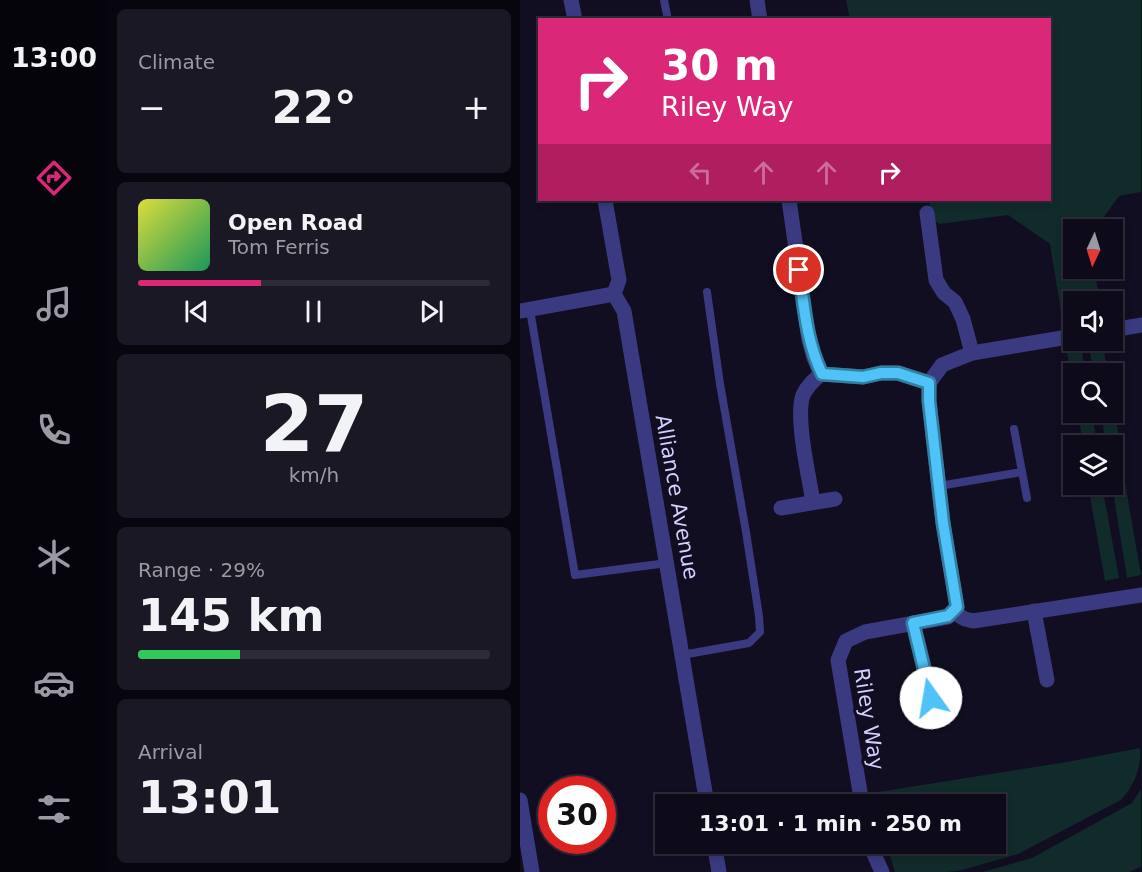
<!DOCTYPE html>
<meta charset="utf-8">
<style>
body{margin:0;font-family:"DejaVu Sans",sans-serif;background:#1b1826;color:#f1f3f6;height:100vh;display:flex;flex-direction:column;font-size:22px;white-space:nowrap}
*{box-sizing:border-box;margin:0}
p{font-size:20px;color:#9a9aa2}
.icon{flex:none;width:33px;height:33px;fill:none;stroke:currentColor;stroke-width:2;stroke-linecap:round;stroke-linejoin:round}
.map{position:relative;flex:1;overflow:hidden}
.side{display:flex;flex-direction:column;gap:9px;padding:9px;background:#07060e;width:412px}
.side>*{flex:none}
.top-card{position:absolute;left:18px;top:18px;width:513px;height:183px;border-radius:0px;box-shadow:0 3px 9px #0003,0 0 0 2px #2d2b38;background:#db2777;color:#fff;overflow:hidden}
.needle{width:39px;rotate:184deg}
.controls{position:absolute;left:543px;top:219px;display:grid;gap:12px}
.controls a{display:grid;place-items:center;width:60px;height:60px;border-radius:0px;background:#0d0a19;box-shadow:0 3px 9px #0003,0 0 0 2px #2d2b38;font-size:30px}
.speed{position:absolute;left:18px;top:776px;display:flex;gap:12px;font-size:30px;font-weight:700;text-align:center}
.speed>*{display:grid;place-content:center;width:78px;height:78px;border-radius:50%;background:#0d0a19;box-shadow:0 3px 9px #0003,0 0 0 2px #2d2b38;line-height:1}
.speed .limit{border:9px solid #d22;background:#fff;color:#111}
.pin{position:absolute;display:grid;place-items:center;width:51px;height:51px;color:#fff;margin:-26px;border:3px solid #fff;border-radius:50%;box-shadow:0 2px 6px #0007}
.me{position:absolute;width:66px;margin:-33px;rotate:347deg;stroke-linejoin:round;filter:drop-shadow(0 0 4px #0008)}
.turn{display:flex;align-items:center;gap:21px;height:126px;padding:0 24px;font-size:27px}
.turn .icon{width:78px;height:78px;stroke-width:2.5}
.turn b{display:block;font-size:42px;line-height:51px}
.lanes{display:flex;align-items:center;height:57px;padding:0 24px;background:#0003;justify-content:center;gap:30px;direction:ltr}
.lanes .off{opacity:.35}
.big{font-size:45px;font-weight:700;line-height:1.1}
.side .card{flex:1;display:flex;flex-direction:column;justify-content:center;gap:9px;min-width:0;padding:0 21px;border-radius:9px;background:#1b1826}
.side .dial{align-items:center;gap:0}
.dial b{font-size:78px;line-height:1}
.song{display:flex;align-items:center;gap:18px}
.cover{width:72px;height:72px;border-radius:9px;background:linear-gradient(135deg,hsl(60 70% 55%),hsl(150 70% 35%))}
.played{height:6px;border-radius:3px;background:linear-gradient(90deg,#db2777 35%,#2d2b38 35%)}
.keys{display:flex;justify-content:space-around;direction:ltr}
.heat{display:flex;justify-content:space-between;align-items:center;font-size:33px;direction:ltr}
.charge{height:9px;border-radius:4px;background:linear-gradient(90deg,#34c759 29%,#2d2b38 0)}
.trip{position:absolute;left:135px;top:794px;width:351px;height:60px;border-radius:0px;background:#0d0a19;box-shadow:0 3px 9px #0003,0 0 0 2px #2d2b38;font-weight:700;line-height:60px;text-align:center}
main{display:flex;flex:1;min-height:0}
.menu{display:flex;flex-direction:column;width:108px;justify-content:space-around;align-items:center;background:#05040a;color:#9a9aa2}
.menu .icon{width:42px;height:42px}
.menu .current{color:#db2777}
.menu b{font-size:27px;color:#f1f3f6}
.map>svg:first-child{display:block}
.green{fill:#112b2a}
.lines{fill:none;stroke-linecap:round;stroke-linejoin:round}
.service{stroke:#3a3a80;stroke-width:8}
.minor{stroke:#3a3a80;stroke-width:15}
.route-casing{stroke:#337fa1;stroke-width:15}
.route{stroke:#4fc3f7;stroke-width:10}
.labels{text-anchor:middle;stroke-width:6;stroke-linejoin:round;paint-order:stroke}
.street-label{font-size:21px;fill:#d3cffe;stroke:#110e21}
</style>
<main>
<nav class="menu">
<b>13:00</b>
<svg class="icon current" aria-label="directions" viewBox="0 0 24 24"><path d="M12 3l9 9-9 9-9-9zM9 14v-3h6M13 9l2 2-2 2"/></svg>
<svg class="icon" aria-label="music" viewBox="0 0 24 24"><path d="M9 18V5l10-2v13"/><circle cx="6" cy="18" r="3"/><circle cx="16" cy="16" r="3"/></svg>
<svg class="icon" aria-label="phone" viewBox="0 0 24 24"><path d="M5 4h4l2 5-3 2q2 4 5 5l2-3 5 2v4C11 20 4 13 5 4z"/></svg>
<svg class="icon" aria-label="climate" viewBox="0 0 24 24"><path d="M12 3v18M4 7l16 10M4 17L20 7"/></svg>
<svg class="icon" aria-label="car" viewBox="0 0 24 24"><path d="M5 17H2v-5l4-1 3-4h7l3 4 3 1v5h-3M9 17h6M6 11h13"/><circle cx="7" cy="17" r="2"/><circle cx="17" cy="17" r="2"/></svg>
<svg class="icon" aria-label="filters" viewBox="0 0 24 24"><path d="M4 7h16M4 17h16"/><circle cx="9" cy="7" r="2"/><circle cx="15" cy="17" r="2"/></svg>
</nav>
<section class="side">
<div class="card"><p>Climate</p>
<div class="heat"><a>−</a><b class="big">22°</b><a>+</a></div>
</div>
<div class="card">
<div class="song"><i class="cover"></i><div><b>Open Road</b><p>Tom Ferris</p></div></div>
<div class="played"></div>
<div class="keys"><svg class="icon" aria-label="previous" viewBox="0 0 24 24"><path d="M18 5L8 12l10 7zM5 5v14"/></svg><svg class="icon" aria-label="pause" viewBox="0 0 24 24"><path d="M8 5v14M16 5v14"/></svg><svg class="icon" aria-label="next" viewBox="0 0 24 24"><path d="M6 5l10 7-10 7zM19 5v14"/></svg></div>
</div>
<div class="card dial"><b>27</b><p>km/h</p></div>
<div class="card"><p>Range · 29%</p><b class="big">145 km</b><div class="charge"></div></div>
<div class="card"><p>Arrival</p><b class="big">13:01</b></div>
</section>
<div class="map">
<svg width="622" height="872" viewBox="0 0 622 872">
<rect width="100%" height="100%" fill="#110e21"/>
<!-- green -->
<g class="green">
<path d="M326 0H621V192L599 196 575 229 554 230V268L574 269 580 301 554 302 553 328 544 330 530 244 488 215 419 224 412 217 409 200H530V20L330 19Z"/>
<path d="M583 346 588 373H574L569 349Z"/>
<path d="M562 351 565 373 554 374 553 388 547 353Z"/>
<path d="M593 399 602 457 593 458 592 446 586 445 581 413 592 412Z"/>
<path d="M558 413H572L577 445H563Z"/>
<path d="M602 465 621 575 607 578 592 485 593 467Z"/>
<path d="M568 485H582L599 578 585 581Z"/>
<path d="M620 748C622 767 614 786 601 800L498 854 442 870 427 872H375L366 843H476V804H354L352 793 547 762Z"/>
<path d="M621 789V867L609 872H463L512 858 612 803Z"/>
</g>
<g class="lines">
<!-- service -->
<g class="service">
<path d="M144 0 148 20"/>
<path d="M10 310 55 575 147 563"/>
<path d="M494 429 507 498"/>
<path d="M419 486 502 472"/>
<path d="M162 655 229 643 240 632 239 616 226 532 200 384 187 292"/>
</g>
<!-- minor -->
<g class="minor">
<path d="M51 0 55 20"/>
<path d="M237 0 240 20"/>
<path d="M85 200 99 280 94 294 104 311 187 804"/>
<path d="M269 200 289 340 294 358 301 374 343 377 361 373H378L409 383"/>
<path d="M407 213 416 280 424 293 435 302 443 319 452 353"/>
<path d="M0 311 94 294"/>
<path d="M592 330 622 325"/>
<path d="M293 502C289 476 275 418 283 395 287 386 294 380 301 374"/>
<path d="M261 508 315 499"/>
<path d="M514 611 527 680"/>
<path d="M433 612 445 619 453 621 622 595"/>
<path d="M393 623 412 698"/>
<path d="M401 700 412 698 434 690"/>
<path d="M0 800 12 872"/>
<path d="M342 804 318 660 326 641 345 632 428 617 437 607 423 523 409 401V383L422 365 452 353 554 336"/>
<path d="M194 843 199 872"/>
<path d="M349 843 362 872"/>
</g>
</g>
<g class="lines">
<!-- route casing -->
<g class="route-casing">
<path id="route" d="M279 270C284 306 286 340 302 374L343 377 361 373H378L409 383V401L423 523 437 607 428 616 393 623 411 698"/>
</g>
<!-- route -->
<use href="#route" class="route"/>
</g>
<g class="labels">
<!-- street labels -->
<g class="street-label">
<text transform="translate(157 497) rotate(80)" y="7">Alliance Avenue</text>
<text transform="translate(349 719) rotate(81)" y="7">Riley Way</text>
</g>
</g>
</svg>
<div class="controls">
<a><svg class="needle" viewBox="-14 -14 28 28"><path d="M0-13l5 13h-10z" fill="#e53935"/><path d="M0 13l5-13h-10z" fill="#9a9aa2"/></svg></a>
<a><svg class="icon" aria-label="sound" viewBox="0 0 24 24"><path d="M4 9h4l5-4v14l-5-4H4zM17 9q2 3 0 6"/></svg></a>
<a><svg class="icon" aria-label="search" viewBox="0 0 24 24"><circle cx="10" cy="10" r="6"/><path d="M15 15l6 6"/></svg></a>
<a><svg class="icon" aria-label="layers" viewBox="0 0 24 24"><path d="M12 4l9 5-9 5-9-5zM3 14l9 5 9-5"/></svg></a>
</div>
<div class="speed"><div class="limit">30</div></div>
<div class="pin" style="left:279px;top:270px;background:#d93025"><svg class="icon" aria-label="arrive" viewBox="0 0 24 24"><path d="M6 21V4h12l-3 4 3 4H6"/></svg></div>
<svg class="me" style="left:411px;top:698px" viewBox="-20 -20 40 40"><circle r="19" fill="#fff"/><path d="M0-13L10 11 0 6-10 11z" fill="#4fc3f7"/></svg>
<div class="trip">13:01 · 1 min · 250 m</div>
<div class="top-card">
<div class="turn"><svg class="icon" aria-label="right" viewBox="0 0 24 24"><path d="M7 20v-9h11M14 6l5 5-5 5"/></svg><div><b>30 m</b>Riley Way</div></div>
<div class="lanes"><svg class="icon off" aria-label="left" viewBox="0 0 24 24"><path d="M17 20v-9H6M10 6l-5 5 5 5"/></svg><svg class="icon off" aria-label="ahead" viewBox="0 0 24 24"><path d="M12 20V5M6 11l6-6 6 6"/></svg><svg class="icon off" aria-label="ahead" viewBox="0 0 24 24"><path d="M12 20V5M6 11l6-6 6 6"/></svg><svg class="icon" aria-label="right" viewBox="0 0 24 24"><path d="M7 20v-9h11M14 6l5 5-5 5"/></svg></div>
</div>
</div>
</main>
